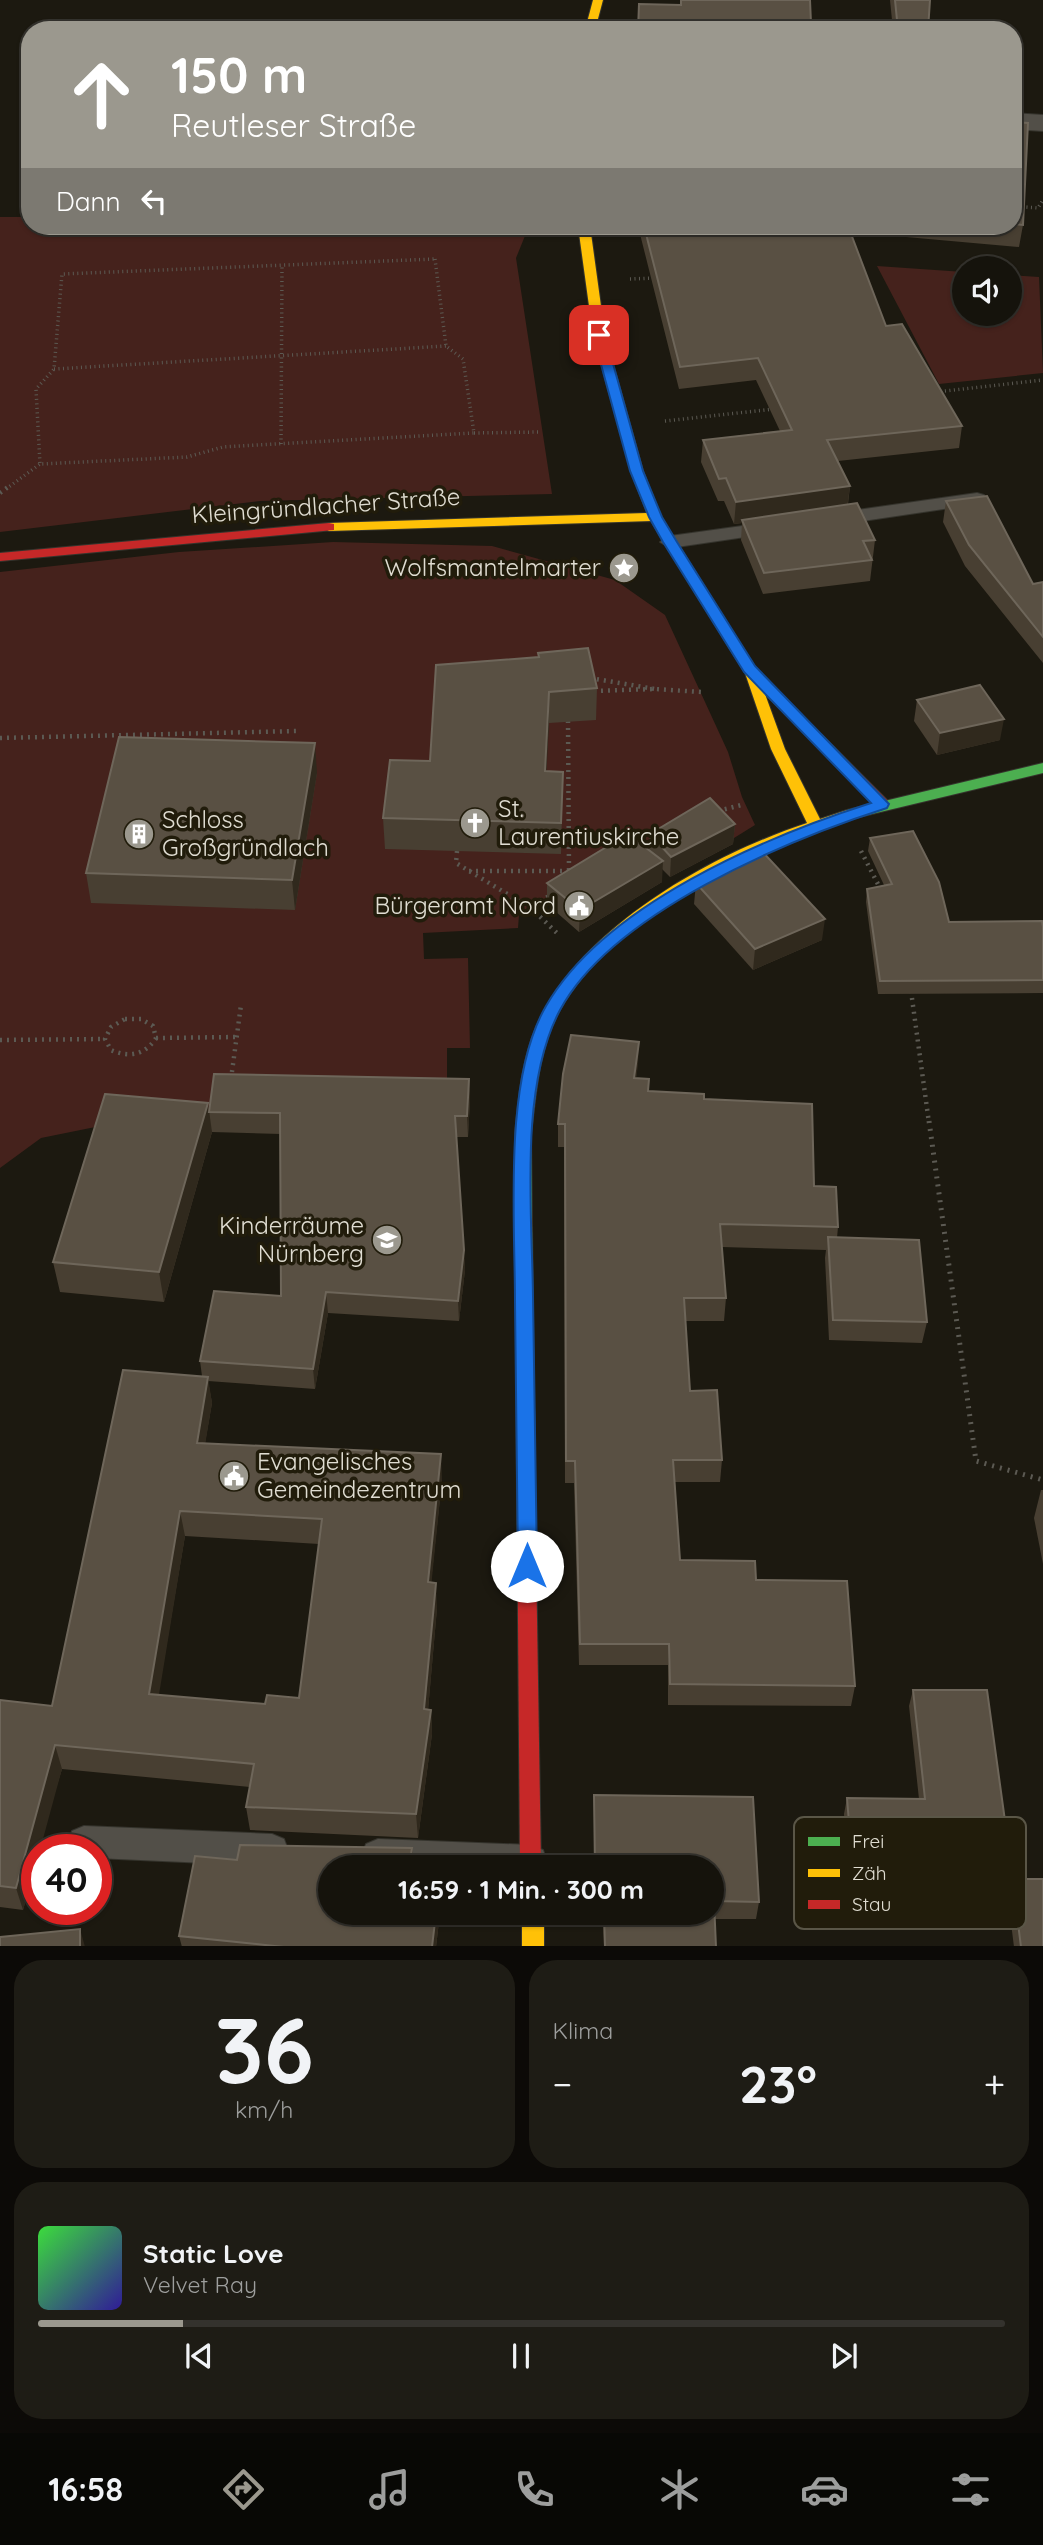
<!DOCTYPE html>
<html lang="de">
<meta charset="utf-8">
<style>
body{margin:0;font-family:Quicksand,sans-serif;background:#1e1c15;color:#f1f3f6;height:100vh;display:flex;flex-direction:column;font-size:26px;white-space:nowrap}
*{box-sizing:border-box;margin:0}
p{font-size:23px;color:#9d9e9d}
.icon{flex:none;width:38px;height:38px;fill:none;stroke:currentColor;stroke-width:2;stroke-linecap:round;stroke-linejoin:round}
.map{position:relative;height:1946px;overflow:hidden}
.drawer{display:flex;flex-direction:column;gap:14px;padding:14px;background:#0c0a07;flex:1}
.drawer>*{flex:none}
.hud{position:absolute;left:21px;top:21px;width:1001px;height:214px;border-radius:28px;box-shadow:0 2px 5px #0004,0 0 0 2px #34322d;background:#9b988e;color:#fff;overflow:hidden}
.buttons{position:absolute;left:952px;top:256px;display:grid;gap:14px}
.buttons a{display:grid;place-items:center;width:70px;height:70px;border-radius:50%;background:#15130c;box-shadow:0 2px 5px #0004,0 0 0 2px #34322d;font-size:35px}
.speed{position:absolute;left:21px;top:1834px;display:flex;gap:14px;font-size:35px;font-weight:700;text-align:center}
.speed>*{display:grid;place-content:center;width:91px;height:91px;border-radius:50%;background:#15130c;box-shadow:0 2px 5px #0004,0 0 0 2px #34322d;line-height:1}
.speed .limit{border:10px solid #d22;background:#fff;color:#111}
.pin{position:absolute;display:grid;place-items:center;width:60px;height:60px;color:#fff;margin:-30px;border-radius:14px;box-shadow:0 4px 10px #0006}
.me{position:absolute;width:77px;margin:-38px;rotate:0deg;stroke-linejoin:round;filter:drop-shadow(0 0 5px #0008)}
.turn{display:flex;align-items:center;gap:24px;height:147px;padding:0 35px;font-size:32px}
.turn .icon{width:91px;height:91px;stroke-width:2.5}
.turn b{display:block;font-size:49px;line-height:60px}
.then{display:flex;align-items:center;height:66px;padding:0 35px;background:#0003;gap:14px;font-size:26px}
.big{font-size:52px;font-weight:800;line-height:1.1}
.drawer .tile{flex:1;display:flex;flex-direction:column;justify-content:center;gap:10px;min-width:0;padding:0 24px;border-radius:28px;background:#1e1c15}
.drawer .dial{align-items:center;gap:0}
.dial b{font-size:91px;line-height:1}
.song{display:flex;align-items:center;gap:21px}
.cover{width:84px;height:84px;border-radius:10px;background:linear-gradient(135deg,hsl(120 70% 55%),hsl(250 70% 35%))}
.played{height:7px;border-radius:4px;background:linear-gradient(90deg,#9b988e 15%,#34322d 15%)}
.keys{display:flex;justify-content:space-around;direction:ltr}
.heat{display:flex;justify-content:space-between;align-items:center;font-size:38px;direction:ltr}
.drawer .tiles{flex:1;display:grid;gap:14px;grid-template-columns:1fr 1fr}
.tile:last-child{grid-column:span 2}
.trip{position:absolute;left:318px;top:1855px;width:406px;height:70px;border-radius:35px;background:#15130c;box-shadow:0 2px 5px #0004,0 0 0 2px #34322d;font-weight:800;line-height:70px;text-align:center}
.tabs{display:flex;height:112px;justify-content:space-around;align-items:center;background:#080805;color:#9d9e9d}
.tabs .icon{width:49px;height:49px}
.tabs .selected{color:#9b988e}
.tabs b{font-size:32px;color:#f1f3f6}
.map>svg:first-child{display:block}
.green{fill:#45221c}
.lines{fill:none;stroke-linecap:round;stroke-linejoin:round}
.lane-casing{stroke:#35342d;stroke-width:2}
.street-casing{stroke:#35342d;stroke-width:2}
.fast-casing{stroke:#35342d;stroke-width:2}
.slow-casing{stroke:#35342d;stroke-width:2}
.jam-casing{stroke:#35342d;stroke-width:2}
.path-far2{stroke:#5c5a53;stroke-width:3.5;stroke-dasharray:1 3.5;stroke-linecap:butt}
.path-far1{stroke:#5c5a53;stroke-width:4.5;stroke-dasharray:2 5;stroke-linecap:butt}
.path{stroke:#5c5a53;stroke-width:5;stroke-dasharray:2 6;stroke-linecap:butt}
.lane{fill:#524f48;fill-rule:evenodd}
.street{fill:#524f48;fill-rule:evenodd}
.fast{fill:#4caf50;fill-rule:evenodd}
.slow{fill:#ffc107;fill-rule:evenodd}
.jam{fill:#c62828;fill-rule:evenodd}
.wall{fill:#483f32;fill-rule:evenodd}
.shaded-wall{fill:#30291d}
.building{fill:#595043;stroke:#6e665a;stroke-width:2;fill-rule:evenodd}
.route{fill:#1a73e8;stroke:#114b97;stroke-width:2}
.labels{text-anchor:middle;stroke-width:7;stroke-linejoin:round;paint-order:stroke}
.street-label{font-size:24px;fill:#e0ddd2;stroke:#211c0b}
.poi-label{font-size:24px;fill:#e0ddd2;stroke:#211c0b;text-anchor:end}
.key{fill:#211c0b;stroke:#5a5647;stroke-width:2}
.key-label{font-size:19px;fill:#e0ddd2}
</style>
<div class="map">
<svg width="1043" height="1947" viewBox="0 0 1043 1947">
<rect width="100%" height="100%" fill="#1c1910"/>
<!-- green -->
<g class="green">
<path d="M0 217H30V226H529L516 258 552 494 260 501 0 532Z"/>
<path d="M877 266 964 272V313H1010V275L1039 277 1043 373 939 384Z"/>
<path d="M333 542 492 546 615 580 665 615 728 752 742 797 755 825 734 838 708 819 635 862 627 856 546 904 519 915 518 928 423 933 424 959 468 958 470 1048H447V1099L212 1132 110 1124 41 1138 0 1168V572L179 552Z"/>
</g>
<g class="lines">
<!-- lane casing -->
<g class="lane-casing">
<g id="lane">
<path d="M977 493 984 495 987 499 984 503 829 526 819 520 829 514Z"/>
<path d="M772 522 779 524 782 528 779 532 670 548 660 542 670 536Z"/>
<path d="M84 1826 272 1834 284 1839 288 1850 284 1861 272 1866 96 1858V1850H71L68 1842 72 1831Z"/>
<path d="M378 1839 531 1845 543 1850 547 1861 545 1867H369L362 1855 366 1844Z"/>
</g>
</g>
<!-- street casing -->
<g class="street-casing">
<path id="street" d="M1013 113 1043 115V131L1013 129Z"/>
</g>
<!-- fast casing -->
<g class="fast-casing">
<g id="fast">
<path d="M1043 763V773L847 820 840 815 847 810Z"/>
<path d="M523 1127 529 1128 531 1133 535 1496 533 1502 526 1504 519 1502 517 1496 515 1133 517 1128Z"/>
</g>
</g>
<!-- slow casing -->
<g class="slow-casing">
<g id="slow">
<path d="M593 0H603L595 30H585Z"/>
<path d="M578 226H590L605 335 643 471 661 517 754 666 823 737 816 742 811 740 765 694 785 749 820 819 847 810 854 815 852 819C753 852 598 922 553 1024 538 1058 536 1096 531 1133L529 1138H517L515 1133C519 1096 522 1057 538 1023 582 927 710 855 807 823L771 749 745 673 651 521 329 531 322 527 329 523 647 513 631 471 593 335Z"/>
<rect x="522" y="1913" width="22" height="34"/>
</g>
</g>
<!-- jam casing -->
<g class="jam-casing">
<g id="jam">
<path d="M329 523 334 524V530L0 561V553Z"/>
<path d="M816 732 821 734 887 800 889 804 887 808H877L811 740 809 737Z"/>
<path d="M526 1488 533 1490 535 1496 541 1867H520L517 1496 519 1490Z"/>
</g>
</g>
<!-- path-far2 -->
<g class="path-far2">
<path d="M846 21V30"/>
<path d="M1013 206 1038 208 1043 200"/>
<path d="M435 259 446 346 463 359 474 433 223 447 187 457 40 464 36 389 54 369 62 274Z"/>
<path d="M630 279 656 278"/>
<path d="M54 369 446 346"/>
<path d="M936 392 1043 380"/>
<path d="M665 421 774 409"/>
<path d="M474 433 538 432"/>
<path d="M281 444 282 266"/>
<path d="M6 489 40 464"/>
</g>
<!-- path-far1 -->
<g class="path-far1">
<path d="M0 493 8 487"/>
<path d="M590 678 655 689"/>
<path d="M594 691 655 689 701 692"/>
<path d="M568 721 569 871"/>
<path d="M0 738 298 731"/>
<path d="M718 811 745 804"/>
<path d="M457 851 456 863 532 909 559 935"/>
<path d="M861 851 881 890"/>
<path d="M469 871H572"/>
<path d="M527 906 552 895"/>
<path d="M911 991 929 1123"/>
<path d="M125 1019H141L153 1026 156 1038C145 1055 129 1058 111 1050L105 1039 111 1027Z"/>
<path d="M156 1038 237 1037"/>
<path d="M0 1040 105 1039"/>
<path d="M231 1079 241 1005"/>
</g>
<!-- path -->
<path class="path" d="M929 1121 976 1461 1043 1480"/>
<!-- lane -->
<use href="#lane" class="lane"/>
<!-- street -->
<use href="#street" class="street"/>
<!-- fast -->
<use href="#fast" class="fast"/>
<!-- slow -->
<use href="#slow" class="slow"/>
<!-- jam -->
<use href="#jam" class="jam"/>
</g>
<!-- wall -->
<g class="wall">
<path d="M890 0H930L928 30H893Z"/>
<path d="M1013 122 1023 225 1019 247 850 232 886 326 962 426 959 448 838 461 850 486 848 504 875 540 870 581 763 594 741 540 742 523 734 524 724 501H718L701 462 703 440 780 431 756 380 679 389 638 226H1013Z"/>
<path d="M946 501 1033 584 1043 582V663L965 566 943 522Z"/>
<path d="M538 653 597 688 596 720 549 723 546 771 563 772 561 854 385 849 383 818 430 761 538 657Z"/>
<path d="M917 700 1000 740 937 755 914 721Z"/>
<path d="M317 773 295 910 91 903 86 873Z"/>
<path d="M735 824 733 844 670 877 662 869V882L579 932 547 904V883L649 850 650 834Z"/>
<path d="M870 838 949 922 1043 927V993L878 994 866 902 867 889 884 885 868 851Z"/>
<path d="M696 883 822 940 753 970 694 904Z"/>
<path d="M639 1042 636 1078 648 1091 704 1099 814 1186 838 1227 837 1238 927 1322 922 1343 829 1340 825 1258 826 1250 722 1247 726 1298 724 1321H685L690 1391 722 1460 720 1482H675L680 1560 756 1580 855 1686 851 1706 668 1705V1665H579L574 1483H565L564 1147H558V1124Z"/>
<path d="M469 1079 470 1100 468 1137H456L465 1270 459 1321 328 1313 315 1389 208 1381 212 1403 205 1443 442 1480 431 1582 437 1608 428 1710H431L432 1734 418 1838 250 1830 246 1807 250 1787 62 1769 37 1850V1861L23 1910 0 1907V1700L52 1706 202 1376 200 1361 281 1296V1134L212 1132 164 1302 60 1292 53 1262 209 1112ZM185 1536 319 1544 299 1698 265 1704 158 1695Z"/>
<path d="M1041 1490H1043V1564L1034 1518Z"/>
<path d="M913 1690 1013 1879 1043 1947H1014L1010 1915 852 1913 844 1814 847 1798 919 1799 909 1706Z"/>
<path d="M594 1795 753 1797 759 1902 756 1919H715L716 1947H604L603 1917H594V1913H712V1867H594Z"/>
<path d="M412 1848 413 1867H331V1913H440L436 1947H182L179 1936 237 1860Z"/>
</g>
<!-- shaded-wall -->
<g class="shaded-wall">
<path d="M850 486 847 508 742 520V523L734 524 736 502Z"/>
<path d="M549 692V723L545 803V771Z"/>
<path d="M1004 719 1000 740 937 755 940 733Z"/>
<path d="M315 743 317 773 295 910 292 880Z"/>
<path d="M735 824 733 844 670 877 671 857Z"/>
<path d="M663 861 662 882 579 932 580 910Z"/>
<path d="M825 919 822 940 753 970 755 949Z"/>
<path d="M639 1042 638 1065 633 1101 634 1078Z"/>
<path d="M469 1079 470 1100 468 1137 467 1116Z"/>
<path d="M208 1103 212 1132 164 1302 159 1272Z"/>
<path d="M464 1250 465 1270 459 1321 458 1301Z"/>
<path d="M326 1292 328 1313 315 1389 313 1369Z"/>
<path d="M208 1377 212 1403 201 1469 197 1443Z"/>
<path d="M441 1454 442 1480 429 1607 428 1582Z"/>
<path d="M180 1511 185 1536 155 1719 149 1694Z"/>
<path d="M436 1583 437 1608 426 1733 424 1709Z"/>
<path d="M431 1710 432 1734 418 1838 416 1814Z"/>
<path d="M55 1745 62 1769 40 1850H37V1861L23 1910 16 1888Z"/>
<path d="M412 1848 413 1867H409Z"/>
<path d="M436 1913H440L436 1947H432Z"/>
<path d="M80 1929 85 1947H80Z"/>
</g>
<!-- building -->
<g class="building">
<path d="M681 0H810L811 23 878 26 879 30H638L639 4 681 5Z"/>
<path d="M895 0H930L928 30H898Z"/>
<path d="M1013 122 1028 123 1023 225 1013 224Z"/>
<path d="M644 226H848L886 326 902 324 962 426 827 440 850 486 736 502 726 478 719 479 703 440 792 430 758 358 680 367Z"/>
<path d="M987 496 1033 584 1043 582V637L969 545 946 501Z"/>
<path d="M857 503 875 540 863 541 872 560 764 573 742 520Z"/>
<path d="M588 648 597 688 549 692 545 771 563 772 561 823 383 818 390 760 430 761 436 665 539 657 538 653Z"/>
<path d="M980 685 1004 719 940 733 917 700Z"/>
<path d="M119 737 315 743 292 880 86 873Z"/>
<path d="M710 798 735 824 671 857 650 834Z"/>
<path d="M913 831 939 882 949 922 1042 921 1043 927V980L880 981 867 889 892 884 870 838Z"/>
<path d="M628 834 663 861 580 910 547 883Z"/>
<path d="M759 848 825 919 755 949 696 883Z"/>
<path d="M571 1035 639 1042 634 1078 649 1079 648 1091 704 1094V1099L812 1104 814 1186 836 1187 838 1227 720 1224 726 1298H684L690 1391 717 1390 722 1460H673L680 1560 755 1561 756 1580 847 1581 855 1686 670 1684 669 1644H580L575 1461H566L565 1124H558L563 1074Z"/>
<path d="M214 1074 469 1079 467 1116H455L464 1250 458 1301 326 1292 313 1369 200 1361 214 1291 281 1296 280 1113 209 1112Z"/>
<path d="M105 1094 208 1103 159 1272 53 1262Z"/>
<path d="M828 1237 919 1240 927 1322 833 1320Z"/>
<path d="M123 1370 208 1377 197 1443 441 1454 428 1582 436 1583 424 1709 431 1710 416 1814 246 1807 254 1764 55 1745 16 1888 0 1886V1700L52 1706ZM180 1511 322 1519 299 1698 267 1695 265 1704 149 1694Z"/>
<path d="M913 1690H987L1013 1879H1043V1947H1021L1015 1899 855 1897 847 1798 925 1799Z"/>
<path d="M594 1795 753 1797 759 1902 714 1901 716 1947H605L604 1913H712V1867H595Z"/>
<path d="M240 1845 412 1848 409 1867H331V1913H436L432 1947H284L179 1936 195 1856 237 1860Z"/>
<path d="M80 1929V1947H0V1937Z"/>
</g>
<!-- route -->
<path class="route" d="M599 331 605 335 643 471 662 517 677 542 755 666 889 804 887 808C787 840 612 913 560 1010 519 1087 532 1211 533 1296 535 1386 536 1476 537 1566L534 1572 527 1575 521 1572 518 1566C517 1478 516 1390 515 1302 515 1217 503 1080 546 1006 604 905 765 837 871 803L744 672 663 542 649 517 630 471 593 335Z"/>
<!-- icons -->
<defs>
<g id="sight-disc" transform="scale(1.575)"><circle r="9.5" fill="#9b988e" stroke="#211c0b"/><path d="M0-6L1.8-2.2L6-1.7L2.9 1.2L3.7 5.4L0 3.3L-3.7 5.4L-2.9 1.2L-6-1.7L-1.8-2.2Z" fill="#fff"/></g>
<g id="church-disc" transform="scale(1.575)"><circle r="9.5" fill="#9b988e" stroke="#211c0b"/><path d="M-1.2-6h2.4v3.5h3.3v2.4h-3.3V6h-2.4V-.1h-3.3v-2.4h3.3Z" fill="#fff"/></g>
<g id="building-disc" transform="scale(1.575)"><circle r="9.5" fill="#9b988e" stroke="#211c0b"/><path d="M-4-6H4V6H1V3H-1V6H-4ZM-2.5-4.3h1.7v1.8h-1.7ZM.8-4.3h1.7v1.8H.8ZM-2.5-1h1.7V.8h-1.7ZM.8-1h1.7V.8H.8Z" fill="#fff"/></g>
<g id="civic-disc" transform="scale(1.575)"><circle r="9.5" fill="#9b988e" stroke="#211c0b"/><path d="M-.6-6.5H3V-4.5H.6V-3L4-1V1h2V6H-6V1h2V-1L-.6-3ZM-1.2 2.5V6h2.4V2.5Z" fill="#fff"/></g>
<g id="school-disc" transform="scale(1.575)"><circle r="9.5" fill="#9b988e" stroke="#211c0b"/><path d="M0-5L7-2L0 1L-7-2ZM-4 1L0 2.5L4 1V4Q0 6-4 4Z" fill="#fff"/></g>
</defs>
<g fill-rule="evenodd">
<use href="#sight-disc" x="624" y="568"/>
<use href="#church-disc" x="475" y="823"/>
<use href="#building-disc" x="139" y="834"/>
<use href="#civic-disc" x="579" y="906"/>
<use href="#school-disc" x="387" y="1240"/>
<use href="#civic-disc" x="234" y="1476"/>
</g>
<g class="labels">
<!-- street labels -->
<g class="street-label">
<text transform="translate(326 506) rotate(-4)" y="8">Kleingründlacher Straße</text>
</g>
<!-- poi labels -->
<g class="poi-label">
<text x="601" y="576">Wolfsmantelmarter</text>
<text x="498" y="817" text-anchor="start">St.<tspan x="498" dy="28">Laurentiuskirche</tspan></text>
<text x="162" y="828" text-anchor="start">Schloss<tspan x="162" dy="28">Großgründlach</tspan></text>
<text x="556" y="914">Bürgeramt Nord</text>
<text x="364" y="1234">Kinderräume<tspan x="364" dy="28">Nürnberg</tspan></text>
<text x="257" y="1470" text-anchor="start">Evangelisches<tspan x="257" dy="28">Gemeindezentrum</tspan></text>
</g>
</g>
<!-- legend -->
<rect x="794" y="1817" width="232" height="112" rx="10" class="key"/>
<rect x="808" y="1837" width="32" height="9" fill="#4caf50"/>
<rect x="808" y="1869" width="32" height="8" fill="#ffc107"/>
<rect x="808" y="1900" width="32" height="9" fill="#c62828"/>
<g class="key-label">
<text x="852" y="1848">Frei</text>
<text x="852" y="1880">Zäh</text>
<text x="852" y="1911">Stau</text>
</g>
</svg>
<div class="buttons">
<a><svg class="icon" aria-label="sound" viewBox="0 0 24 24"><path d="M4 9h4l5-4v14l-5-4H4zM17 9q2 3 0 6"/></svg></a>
</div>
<div class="speed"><div class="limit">40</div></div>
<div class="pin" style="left:599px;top:335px;background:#d93025"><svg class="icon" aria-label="arrive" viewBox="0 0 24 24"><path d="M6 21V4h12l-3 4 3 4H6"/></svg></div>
<svg class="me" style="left:527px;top:1566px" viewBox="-20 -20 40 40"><circle r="19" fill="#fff"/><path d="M0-13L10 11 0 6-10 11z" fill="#1a73e8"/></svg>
<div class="trip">16:59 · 1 Min. · 300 m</div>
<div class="hud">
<div class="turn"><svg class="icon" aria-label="ahead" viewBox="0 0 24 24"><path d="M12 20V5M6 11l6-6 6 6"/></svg><div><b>150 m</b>Reutleser Straße</div></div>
<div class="then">Dann<svg class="icon" aria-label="left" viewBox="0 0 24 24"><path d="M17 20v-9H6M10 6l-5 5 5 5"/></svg></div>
</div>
</div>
<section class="drawer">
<div class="tiles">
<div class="tile dial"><b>36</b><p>km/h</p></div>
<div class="tile"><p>Klima</p>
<div class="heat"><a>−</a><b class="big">23°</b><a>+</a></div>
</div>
<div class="tile">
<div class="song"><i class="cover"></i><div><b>Static Love</b><p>Velvet Ray</p></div></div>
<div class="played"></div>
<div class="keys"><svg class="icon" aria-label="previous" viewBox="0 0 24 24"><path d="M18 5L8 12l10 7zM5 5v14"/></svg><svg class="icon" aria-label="pause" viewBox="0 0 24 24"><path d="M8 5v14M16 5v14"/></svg><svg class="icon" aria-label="next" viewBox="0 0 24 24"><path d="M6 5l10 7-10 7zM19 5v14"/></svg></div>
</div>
</div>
</section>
<nav class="tabs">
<b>16:58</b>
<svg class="icon selected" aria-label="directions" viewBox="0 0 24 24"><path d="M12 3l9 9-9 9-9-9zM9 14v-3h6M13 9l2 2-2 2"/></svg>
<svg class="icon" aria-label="music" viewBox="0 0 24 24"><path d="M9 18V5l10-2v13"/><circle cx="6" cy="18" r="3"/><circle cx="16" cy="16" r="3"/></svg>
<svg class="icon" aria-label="phone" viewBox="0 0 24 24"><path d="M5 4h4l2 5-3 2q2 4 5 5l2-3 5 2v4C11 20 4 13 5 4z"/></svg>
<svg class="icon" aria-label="climate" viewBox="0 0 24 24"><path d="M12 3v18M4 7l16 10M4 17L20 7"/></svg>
<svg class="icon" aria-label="car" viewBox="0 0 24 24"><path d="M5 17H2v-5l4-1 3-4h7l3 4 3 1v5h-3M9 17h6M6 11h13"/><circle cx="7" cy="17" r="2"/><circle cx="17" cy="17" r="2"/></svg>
<svg class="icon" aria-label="filters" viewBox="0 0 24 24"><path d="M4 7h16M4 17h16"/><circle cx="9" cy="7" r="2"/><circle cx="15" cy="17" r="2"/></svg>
</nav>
